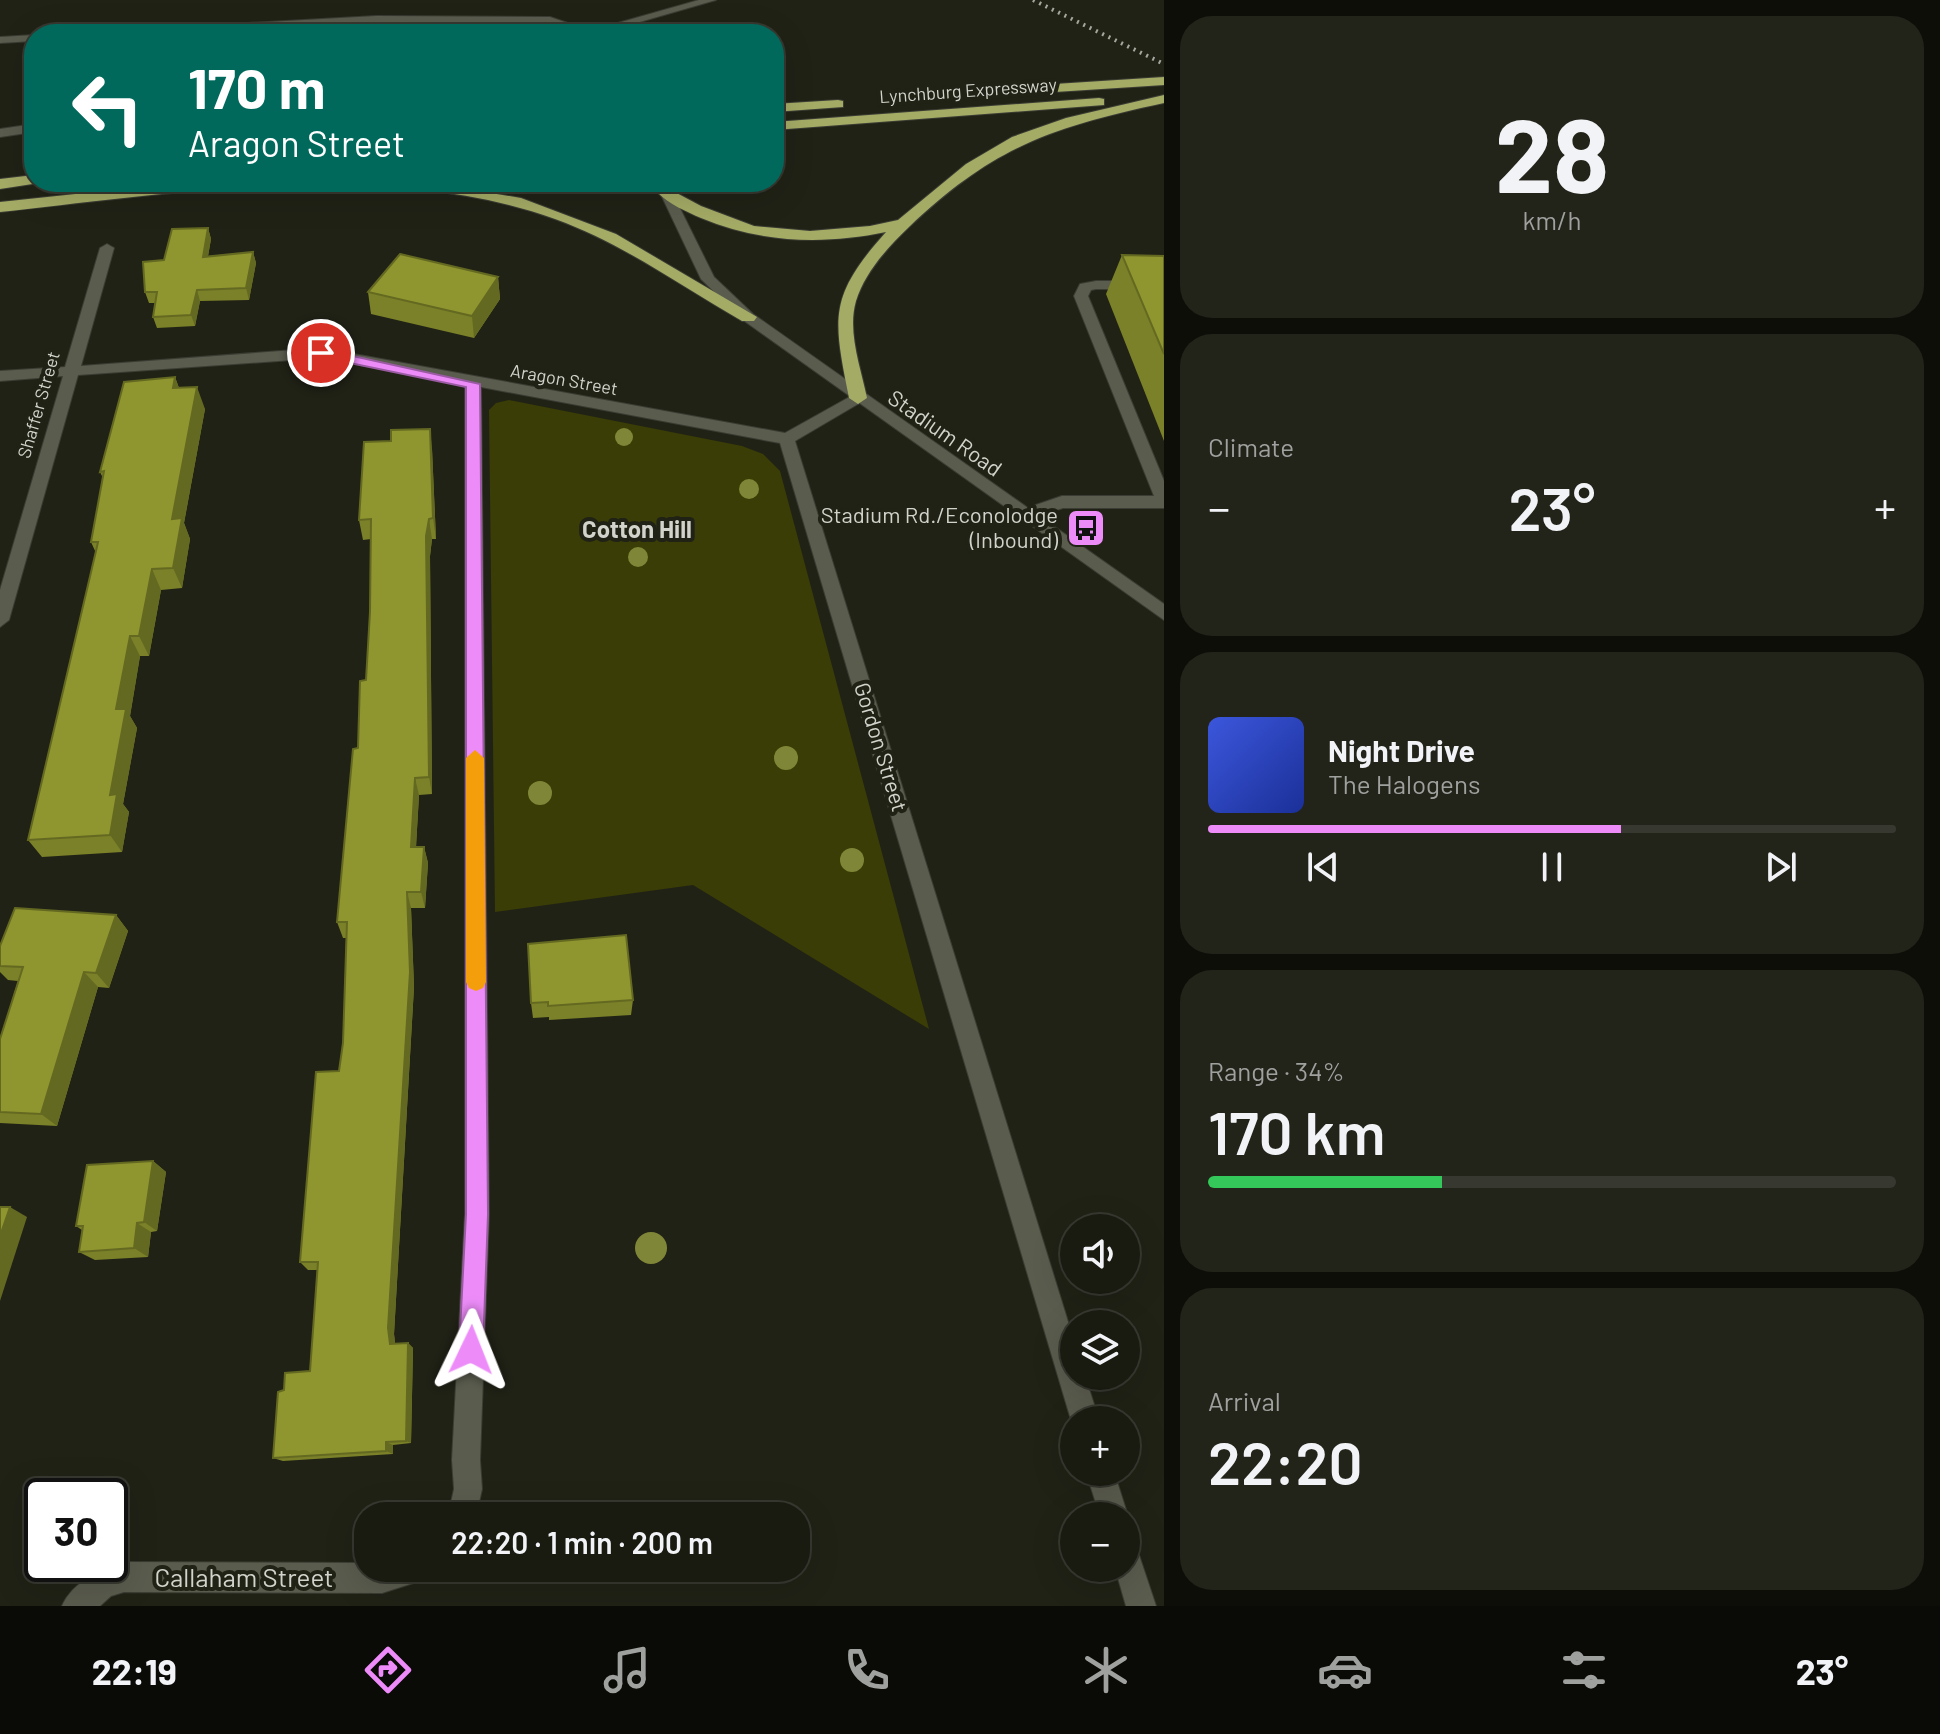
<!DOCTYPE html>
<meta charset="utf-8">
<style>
body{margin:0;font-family:Barlow,sans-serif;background:#222319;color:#f1f3f6;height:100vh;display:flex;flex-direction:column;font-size:30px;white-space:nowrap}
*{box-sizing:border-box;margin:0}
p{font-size:26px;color:#9fa19f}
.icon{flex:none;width:44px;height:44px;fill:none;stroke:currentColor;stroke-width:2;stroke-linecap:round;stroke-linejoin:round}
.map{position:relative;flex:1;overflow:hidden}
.panel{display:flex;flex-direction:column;gap:16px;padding:16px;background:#0e0e09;width:776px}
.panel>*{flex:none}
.guide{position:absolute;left:24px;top:24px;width:760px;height:168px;border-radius:32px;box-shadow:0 8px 32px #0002,0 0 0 2px #373830;background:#00695c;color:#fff;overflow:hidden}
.buttons{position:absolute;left:1060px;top:1214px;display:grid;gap:16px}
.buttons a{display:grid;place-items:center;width:80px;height:80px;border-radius:50%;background:#191a10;box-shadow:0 8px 32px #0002,0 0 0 2px #373830;font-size:40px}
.speed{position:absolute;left:24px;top:1478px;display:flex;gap:16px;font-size:40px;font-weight:700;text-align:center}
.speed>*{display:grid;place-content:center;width:104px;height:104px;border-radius:50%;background:#191a10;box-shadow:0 8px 32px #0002,0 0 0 2px #373830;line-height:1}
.speed .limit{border:4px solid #111;border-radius:12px;background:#fff;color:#111}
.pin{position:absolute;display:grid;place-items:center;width:68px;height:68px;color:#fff;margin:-34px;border:4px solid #fff;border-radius:50%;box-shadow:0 2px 8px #0007}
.me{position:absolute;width:88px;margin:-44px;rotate:2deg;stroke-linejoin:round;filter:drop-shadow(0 0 6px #0008)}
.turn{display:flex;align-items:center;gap:28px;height:168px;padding:0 32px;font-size:36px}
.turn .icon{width:104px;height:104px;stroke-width:2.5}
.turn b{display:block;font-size:56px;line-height:68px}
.big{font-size:60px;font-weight:600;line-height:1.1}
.panel .card{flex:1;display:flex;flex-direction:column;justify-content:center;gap:12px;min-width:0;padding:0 28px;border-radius:32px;background:#222319}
.panel .dial{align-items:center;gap:0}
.dial b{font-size:104px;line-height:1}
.song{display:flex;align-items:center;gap:24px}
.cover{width:96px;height:96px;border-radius:12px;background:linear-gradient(135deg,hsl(230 70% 55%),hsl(230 70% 35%))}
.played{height:8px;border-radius:4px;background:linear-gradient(90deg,#ed8cf9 60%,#373830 60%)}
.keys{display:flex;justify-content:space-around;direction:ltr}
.heat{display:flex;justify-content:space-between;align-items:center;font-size:44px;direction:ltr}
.charge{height:12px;border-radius:6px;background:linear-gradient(90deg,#34c759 34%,#373830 0)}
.trip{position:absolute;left:354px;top:1502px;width:456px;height:80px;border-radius:32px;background:#191a10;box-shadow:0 8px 32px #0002,0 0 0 2px #373830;font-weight:600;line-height:80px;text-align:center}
.menu{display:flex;height:128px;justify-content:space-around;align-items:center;background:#0a0a06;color:#9fa19f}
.menu .icon{width:56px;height:56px}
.menu .on{color:#ed8cf9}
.menu b{font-size:36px;color:#f1f3f6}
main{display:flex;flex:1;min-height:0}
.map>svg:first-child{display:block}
.green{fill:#3a3d05}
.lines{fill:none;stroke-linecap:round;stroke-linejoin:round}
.lane-casing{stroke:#3b3c33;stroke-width:2}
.street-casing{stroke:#3b3c33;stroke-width:2}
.secondary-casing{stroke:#3b3c33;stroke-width:2}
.highway-casing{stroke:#3b3c33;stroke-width:2}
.lane{fill:#5a5c4e;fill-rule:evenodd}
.street{fill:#5a5c4e;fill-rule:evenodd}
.secondary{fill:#5a5c4e;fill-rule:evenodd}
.highway{fill:#a4ab65;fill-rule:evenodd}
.rail{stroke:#a5a69d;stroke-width:4;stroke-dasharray:2 5;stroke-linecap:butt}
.tree{fill:#808637}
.wall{fill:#7b8128}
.shaded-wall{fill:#646921}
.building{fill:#8f962f;stroke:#646921;stroke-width:2}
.route{fill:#ed8cf9;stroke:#9a5ba2;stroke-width:2}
.slow{fill:#f59e0b}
.labels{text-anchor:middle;stroke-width:8;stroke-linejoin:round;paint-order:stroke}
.far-street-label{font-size:18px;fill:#d2d3cb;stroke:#212216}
.street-label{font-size:22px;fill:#d2d3cb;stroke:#212216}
.poi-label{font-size:22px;fill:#d2d3cb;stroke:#212216;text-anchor:end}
.neighbourhood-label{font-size:24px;font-weight:bold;fill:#d2d3cb;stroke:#212216}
.near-street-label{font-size:26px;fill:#d2d3cb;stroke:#212216}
</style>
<main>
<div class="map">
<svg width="1164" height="1606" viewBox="0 0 1164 1606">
<rect width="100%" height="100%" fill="#212216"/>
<!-- green -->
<path class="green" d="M509 400 742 446 763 454 780 471 929 1029 693 885 495 912 489 410 496 403Z"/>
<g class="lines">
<!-- lane casing -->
<g class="lane-casing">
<g id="lane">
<path d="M376 16 550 17 597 33 583 34 549 23 376 22 161 34H95L101 31Z"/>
<path d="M34 35V41L0 43V37Z"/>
<path d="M1096 281H1164V289H1096L1091 290 1088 296 1164 481V508H1063L1024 521 1018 519V511L1062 496H1154L1074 296 1080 284Z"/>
</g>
</g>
<!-- street casing -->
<g class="street-casing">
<g id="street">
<path d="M107 244 114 248 81 366 321 348 785 433 853 395H863V401L795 441 1074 1341V1376H1085L1099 1420H1074V1426L1071 1420 780 443 481 387 489 1214 480 1460 482 1489 476 1516H448L454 1489 452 1460 465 1214V384L321 358 78 375 9 620 0 627V590L63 376 0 381V371L65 367 100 248Z"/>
<path d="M1086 1472H1114L1128 1516 1126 1521V1516H1100Z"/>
<path d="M1126 1542 1136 1546 1156 1606H1126L1115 1568H1126Z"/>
<path d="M124 1562 368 1563V1568H433L429 1578 382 1593 124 1592 111 1596 100 1606H62C73 1581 100 1571 124 1562Z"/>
</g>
</g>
<!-- secondary casing -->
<g class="secondary-casing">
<g id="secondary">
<path d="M699 0H716L598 34H579Z"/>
<path d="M34 124V132L0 137V129Z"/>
<path d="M655 182H667L714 277 753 314 1164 604V620L743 320 701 279Z"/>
</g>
</g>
<!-- highway casing -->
<g class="highway-casing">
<g id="highway">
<path d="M1164 77V85L1007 95 1000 91 1007 87Z"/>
<path d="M1164 95V103C1053 127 994 146 909 227 888 247 865 272 856 301 847 332 861 368 867 398L858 404 849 398C833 317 828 297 886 232 823 245 761 243 701 218 687 212 669 204 658 193L671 190 701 206 754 226 810 231 870 226 898 220 966 164 1012 137 1066 118Z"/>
<path d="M1099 98 1104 99V105L774 130V122Z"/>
<path d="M838 100 843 101V107L774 112V104Z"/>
<path d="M34 175V182L39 183 0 189V179Z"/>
<path d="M189 182H425L521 198 616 234 757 317 754 321H742C681 286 622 243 555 219 391 159 170 193 0 212V202Z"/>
</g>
</g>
<!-- lane -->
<use href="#lane" class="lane"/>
<!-- street -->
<use href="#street" class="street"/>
<!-- secondary -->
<use href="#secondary" class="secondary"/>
<!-- highway -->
<use href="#highway" class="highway"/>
<!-- rail -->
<path class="rail" d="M1033 0 1164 64"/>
</g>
<!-- trees -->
<g class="tree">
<circle cx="624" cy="437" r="9"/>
<circle cx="749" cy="489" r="10"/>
<circle cx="638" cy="557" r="10"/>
<circle cx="786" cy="758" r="12"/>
<circle cx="540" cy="793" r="12"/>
<circle cx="852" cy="860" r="12"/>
<circle cx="651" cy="1248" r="16"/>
</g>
<!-- wall -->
<g class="wall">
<path d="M208 228 211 239 208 256 253 252 256 263 249 300 200 301 195 326 157 328 153 317 155 303H149L145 292 164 260Z"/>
<path d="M1122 255 1164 256V441L1106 294Z"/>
<path d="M498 277 500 299 474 338 371 314 368 292Z"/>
<path d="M175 377 179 388 205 409 184 523 190 539 182 588 161 590 149 656H140L130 716 137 728 123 804 129 812 122 852 42 857 28 840 96 553 91 542 103 478 100 472Z"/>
<path d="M432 449 436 539H432L430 556 432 794 419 795 416 847H424L428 863 425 908H411L414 987 394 1334 395 1343H408L413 1348 411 1443 393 1445V1454L283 1461 273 1458 284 1390 310 1371 317 1270H308L300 1262 339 1071 343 1043 346 938H343L337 922 366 680 370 612 371 539 363 540 359 520Z"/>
<path d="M116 915 128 931 109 988 98 987 57 1126 0 1123V1039L18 981 8 980 0 972V946Z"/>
<path d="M633 1000 631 1015 549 1020V1017L533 1018 531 1003Z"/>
<path d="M153 1161 166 1172 157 1231 151 1232 148 1257 95 1260 79 1252 82 1230 76 1226Z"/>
</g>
<!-- shaded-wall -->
<g class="shaded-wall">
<path d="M208 228 211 239 206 268 203 257Z"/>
<path d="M253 252 256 263 249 300 246 288Z"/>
<path d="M498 277 500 299 474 338 472 316Z"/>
<path d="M197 290 200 301 195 326 191 315Z"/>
<path d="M175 377 183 399 173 388Z"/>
<path d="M197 387 205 409 184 523 190 539 182 588 173 568 172 519Z"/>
<path d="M430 429 432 449 436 539 433 518Z"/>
<path d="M429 519 432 539 430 556 432 794 429 777 426 536Z"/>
<path d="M152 569 161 590 149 656 139 636Z"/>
<path d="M130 636 140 656 130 716 137 728 123 804 129 812 122 852 110 835V795L116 709Z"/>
<path d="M415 778 419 795 415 864 411 847Z"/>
<path d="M424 847 428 863 425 908 421 892Z"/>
<path d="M407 892 411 908 414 987 394 1334 396 1350 390 1344 388 1328Z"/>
<path d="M116 915 128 931 109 988 96 973Z"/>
<path d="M84 972 98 987 57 1126 41 1114Z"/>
<path d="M153 1161 166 1172 157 1231 144 1222Z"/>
<path d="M10 1207 27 1217 0 1301V1236Z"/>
<path d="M137 1223 151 1232 148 1257 134 1248Z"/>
<path d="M408 1343 413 1348 411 1443 406 1441Z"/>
<path d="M386 1442 393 1445V1454L386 1451Z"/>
</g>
<!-- building -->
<g class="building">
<path d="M208 228 203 257 253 252 246 288 197 290 191 315 153 317 157 292H145L143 262 164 260 172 229Z"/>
<path d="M400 254 498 277 472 316 368 292Z"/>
<path d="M1122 255 1164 256V354Z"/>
<path d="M175 377 173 388 197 387 172 519 182 518 173 568 152 569 139 636H130L116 709H126L110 795 117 794 110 835 28 840 96 551 98 542H91L104 471 100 472 124 382Z"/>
<path d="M430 429 433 518 429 519 426 536 429 777 415 778 411 847H424L421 892H407L410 972 388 1328 390 1344 408 1343 406 1441 386 1442V1451L273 1458 278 1392 284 1390 285 1373 310 1371 318 1262H300L316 1072 339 1071 343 1043 347 922H337L353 749 358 748 360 681 366 680 370 612 371 519 359 520 364 442 391 441V430Z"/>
<path d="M15 908 116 915 96 973 84 972 41 1114 0 1112V1039L23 967 0 966V946Z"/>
<path d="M626 935 633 1000 548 1006V1002L531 1003 528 944Z"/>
<path d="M153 1161 144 1222 137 1223 134 1248 79 1252 83 1226H76L87 1165Z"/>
<path d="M0 1207H10L0 1236Z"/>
</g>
<!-- route -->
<path class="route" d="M321 349 480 384 488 1214 483 1350 479 1359 471 1362 462 1359 459 1350 466 1214V387L316 356V350Z"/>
<!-- slow -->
<path class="slow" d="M475 750 484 758 486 982 483 988 476 991 469 988 466 982V758Z"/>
<!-- icons -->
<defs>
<g id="bus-square" transform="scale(2)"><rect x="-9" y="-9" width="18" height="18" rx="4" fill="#ed8cf9" stroke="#212216"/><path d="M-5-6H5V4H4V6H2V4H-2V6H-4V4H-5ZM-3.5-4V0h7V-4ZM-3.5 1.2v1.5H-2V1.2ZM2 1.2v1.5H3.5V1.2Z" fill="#111"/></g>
</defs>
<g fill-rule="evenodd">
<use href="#bus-square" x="1086" y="528"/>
</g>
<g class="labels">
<!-- far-street labels -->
<g class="far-street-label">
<text transform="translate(968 91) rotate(-4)" y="6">Lynchburg Expressway</text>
<text transform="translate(564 380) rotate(10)" y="6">Aragon Street</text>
<text transform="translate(39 405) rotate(-74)" y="6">Shaffer Street</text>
</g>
<!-- street labels -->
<g class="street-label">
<text transform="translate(945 433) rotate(35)" y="8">Stadium Road</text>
<text transform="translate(881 747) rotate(73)" y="8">Gordon Street</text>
</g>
<!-- poi labels -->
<g class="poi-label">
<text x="1058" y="523">Stadium Rd./Econolodge<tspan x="1058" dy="25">(Inbound)</tspan></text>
</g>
<!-- neighbourhood labels -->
<g class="neighbourhood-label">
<text x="637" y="538">Cotton Hill</text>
</g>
<!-- near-street labels -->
<g class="near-street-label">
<text x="244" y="1587">Callaham Street</text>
</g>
</g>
</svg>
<div class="buttons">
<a><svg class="icon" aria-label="sound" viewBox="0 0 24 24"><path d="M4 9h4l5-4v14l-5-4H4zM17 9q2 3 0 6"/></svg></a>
<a><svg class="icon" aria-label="layers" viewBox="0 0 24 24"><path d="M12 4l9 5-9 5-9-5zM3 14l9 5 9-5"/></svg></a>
<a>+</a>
<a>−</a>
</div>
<div class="speed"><div class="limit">30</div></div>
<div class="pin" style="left:321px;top:353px;background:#d93025"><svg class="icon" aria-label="arrive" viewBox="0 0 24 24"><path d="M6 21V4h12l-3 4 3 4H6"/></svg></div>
<svg class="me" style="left:471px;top:1350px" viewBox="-20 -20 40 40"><path d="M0-17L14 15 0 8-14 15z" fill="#ed8cf9" stroke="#fff" stroke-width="4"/></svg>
<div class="trip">22:20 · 1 min · 200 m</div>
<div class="guide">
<div class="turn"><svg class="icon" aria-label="left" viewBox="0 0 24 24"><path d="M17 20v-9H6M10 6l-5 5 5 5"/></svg><div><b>170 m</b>Aragon Street</div></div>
</div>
</div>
<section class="panel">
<div class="card dial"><b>28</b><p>km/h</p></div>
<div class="card"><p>Climate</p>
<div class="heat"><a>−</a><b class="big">23°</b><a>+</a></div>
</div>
<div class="card">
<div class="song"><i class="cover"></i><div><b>Night Drive</b><p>The Halogens</p></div></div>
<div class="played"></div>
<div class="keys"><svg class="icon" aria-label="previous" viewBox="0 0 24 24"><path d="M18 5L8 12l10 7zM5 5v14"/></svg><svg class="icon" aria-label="pause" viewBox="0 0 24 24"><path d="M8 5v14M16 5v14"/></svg><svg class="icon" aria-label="next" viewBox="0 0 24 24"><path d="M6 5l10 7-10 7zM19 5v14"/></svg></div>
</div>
<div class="card"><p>Range · 34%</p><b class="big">170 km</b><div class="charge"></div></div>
<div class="card"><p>Arrival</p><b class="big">22:20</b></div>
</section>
</main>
<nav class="menu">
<b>22:19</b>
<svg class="icon on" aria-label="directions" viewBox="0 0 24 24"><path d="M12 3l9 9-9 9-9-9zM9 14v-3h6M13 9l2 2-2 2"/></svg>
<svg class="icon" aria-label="music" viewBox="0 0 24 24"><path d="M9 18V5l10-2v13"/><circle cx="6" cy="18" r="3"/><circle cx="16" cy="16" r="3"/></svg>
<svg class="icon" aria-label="phone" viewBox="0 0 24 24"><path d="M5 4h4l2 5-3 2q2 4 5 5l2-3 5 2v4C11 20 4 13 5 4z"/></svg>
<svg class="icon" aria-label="climate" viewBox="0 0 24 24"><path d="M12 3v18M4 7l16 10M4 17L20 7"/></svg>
<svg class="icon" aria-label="car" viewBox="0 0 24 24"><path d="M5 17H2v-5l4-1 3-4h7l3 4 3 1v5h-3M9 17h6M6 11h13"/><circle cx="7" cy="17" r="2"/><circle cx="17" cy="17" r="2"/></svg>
<svg class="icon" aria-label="filters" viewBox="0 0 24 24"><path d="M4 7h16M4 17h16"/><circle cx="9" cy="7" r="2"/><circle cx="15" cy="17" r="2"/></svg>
<b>23°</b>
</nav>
